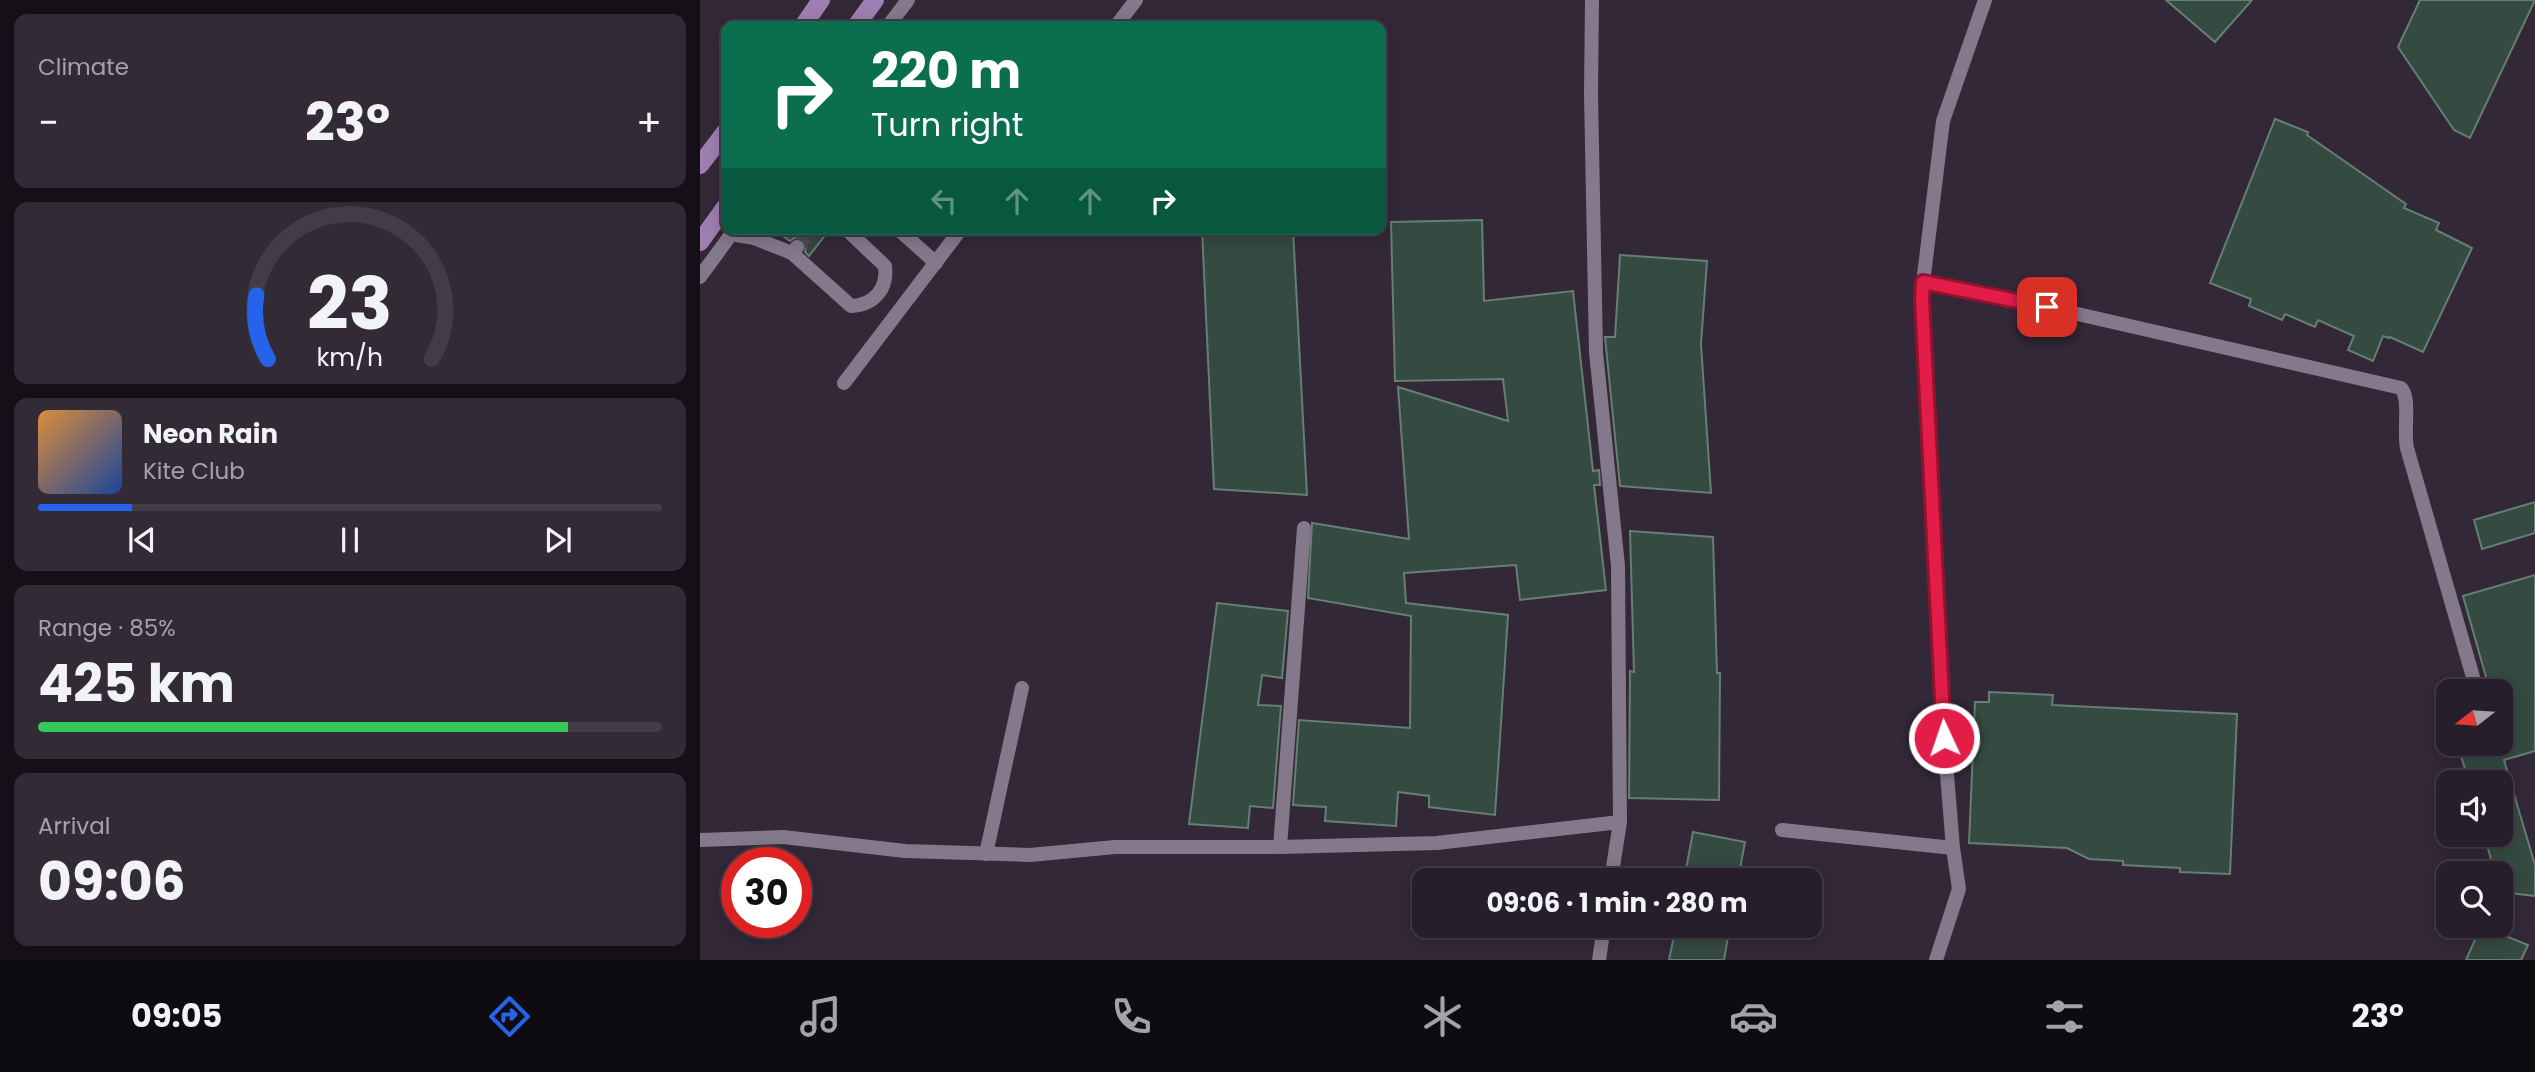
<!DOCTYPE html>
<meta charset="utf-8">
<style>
body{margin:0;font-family:Poppins,sans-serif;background:#322b36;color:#f1f3f6;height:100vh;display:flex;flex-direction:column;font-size:26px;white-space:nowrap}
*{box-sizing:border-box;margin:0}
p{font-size:23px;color:#a4a2a8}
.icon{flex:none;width:38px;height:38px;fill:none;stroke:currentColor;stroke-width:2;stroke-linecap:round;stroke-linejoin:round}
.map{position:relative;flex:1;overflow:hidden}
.details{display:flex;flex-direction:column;gap:14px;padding:14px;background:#151017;width:700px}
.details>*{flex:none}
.top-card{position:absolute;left:21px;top:21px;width:665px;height:214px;border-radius:14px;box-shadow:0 4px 18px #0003,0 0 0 2px #423c47;background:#0b6e4f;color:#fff;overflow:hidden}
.needle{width:46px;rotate:253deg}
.controls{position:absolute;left:1736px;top:679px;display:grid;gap:14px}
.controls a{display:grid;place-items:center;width:77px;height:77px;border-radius:14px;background:#261e2a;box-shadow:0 4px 18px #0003,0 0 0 2px #423c47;font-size:35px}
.speed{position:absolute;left:21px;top:847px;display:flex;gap:14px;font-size:35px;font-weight:700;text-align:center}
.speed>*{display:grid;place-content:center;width:91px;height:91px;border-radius:50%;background:#261e2a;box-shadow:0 4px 18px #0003,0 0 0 2px #423c47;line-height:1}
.speed .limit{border:10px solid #d22;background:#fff;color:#111}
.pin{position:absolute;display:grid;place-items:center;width:60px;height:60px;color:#fff;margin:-30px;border-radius:14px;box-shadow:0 4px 10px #0006}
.me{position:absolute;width:77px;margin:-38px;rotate:357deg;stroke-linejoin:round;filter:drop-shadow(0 0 5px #0008)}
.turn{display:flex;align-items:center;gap:24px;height:147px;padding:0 35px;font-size:32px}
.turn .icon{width:91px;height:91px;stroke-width:2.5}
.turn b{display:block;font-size:49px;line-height:60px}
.lanes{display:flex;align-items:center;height:66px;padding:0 35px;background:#0003;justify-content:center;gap:35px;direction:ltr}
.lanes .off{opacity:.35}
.big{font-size:52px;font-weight:700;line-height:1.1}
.details .card{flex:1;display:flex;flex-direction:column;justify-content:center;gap:10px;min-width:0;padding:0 24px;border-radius:14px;background:#322b36}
.details .dial{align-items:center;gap:0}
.dial svg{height:182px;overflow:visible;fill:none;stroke:#423c47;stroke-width:7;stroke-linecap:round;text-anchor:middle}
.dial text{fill:#f1f3f6;stroke:none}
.song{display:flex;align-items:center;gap:21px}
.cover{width:84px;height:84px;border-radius:10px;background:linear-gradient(135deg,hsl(30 70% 55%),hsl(220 70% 35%))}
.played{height:7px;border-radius:4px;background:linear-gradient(90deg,#2563eb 15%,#423c47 15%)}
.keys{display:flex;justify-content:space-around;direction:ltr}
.heat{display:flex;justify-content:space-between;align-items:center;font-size:38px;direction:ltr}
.charge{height:10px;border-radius:5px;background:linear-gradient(90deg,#34c759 85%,#423c47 0)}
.trip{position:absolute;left:712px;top:868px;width:410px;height:70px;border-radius:14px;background:#261e2a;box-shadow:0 4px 18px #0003,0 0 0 2px #423c47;font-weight:700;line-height:70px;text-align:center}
.dock{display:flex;height:112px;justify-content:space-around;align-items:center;background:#0f0c11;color:#a4a2a8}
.dock .icon{width:49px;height:49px}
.dock .selected{color:#2563eb}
.dock b{font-size:32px;color:#f1f3f6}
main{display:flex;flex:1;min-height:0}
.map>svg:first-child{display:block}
.building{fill:#354a40;stroke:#677e73;stroke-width:2}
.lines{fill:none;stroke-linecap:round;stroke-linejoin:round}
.minor-tunnel{stroke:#4f4655;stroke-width:14;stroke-dasharray:14 7;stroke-linecap:butt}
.minor{stroke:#84798b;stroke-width:14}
.major{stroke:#9e7fb1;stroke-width:18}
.route-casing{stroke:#92132f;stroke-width:18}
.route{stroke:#e11d48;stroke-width:12}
</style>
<main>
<section class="details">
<div class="card"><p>Climate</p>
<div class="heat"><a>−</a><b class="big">23°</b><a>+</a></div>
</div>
<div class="card dial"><svg viewBox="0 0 100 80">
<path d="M14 69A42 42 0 1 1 86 69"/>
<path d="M14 69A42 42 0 0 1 9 41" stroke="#2563eb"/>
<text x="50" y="56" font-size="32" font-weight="700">23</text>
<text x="50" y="72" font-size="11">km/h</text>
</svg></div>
<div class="card">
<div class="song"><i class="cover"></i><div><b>Neon Rain</b><p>Kite Club</p></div></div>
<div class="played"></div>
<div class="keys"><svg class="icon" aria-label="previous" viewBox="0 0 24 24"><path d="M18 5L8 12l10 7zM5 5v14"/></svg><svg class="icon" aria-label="pause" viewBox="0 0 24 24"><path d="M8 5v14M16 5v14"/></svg><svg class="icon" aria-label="next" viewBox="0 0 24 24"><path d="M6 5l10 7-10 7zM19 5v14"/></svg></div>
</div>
<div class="card"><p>Range · 85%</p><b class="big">425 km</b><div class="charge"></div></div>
<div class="card"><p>Arrival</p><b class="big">09:06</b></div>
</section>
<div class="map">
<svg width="1835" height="960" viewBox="0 0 1835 960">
<rect width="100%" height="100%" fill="#322838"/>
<!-- building -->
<g class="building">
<path d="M1466 0H1552L1515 42Z"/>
<path d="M1720 0H1835L1770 138 1754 130 1698 47Z"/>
<path d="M1575 119 1608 132 1607 135 1706 204 1704 208 1739 223 1736 230 1772 248 1723 352 1690 337 1689 338 1683 336 1673 361 1648 350 1654 336 1618 320 1615 327 1585 314 1582 320 1549 306 1551 299 1510 283Z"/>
<path d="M782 220 784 301 873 291 893 471 899 470 900 485H894L906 590 820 600 816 565 704 573 706 603 808 615 795 815 729 807V796L698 792 696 826 625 821 626 807 593 805 599 720 710 728 711 616 608 598 612 523 709 539 698 387 808 421 803 379 695 381 691 222Z"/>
<path d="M89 229H130L109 256 105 252 106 244 103 239 94 238 90 241 83 236Z"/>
<path d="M502 229H593L607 495 514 489Z"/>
<path d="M920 255 1007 261 1001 344 1011 493 920 486 905 337H915Z"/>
<path d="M1835 502V533L1782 549 1774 520Z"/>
<path d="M930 531 1013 537 1017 673H1020L1019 800 929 798 930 671 934 672Z"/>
<path d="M1835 575V751L1804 760 1835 865V896L1801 892V873H1795L1784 835H1801V782H1769L1761 756 1805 743 1801 727V691H1790L1763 596Z"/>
<path d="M517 603 588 611 582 678 562 675 558 705 581 706 573 808 550 806 548 828 489 824Z"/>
<path d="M1289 692 1353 695 1352 705 1537 714 1530 874 1480 872V868L1423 865V861L1389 859 1367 848 1269 843 1275 702H1289Z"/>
<path d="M993 832 1045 842 1038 880H984Z"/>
<path d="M976 926H1030L1024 960H969Z"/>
<path d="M1781 926 1828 945 1821 960H1766Z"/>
</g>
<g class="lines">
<!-- minor-tunnel -->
<path class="minor-tunnel" d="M97 247 113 229"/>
<!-- minor -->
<g class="minor">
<path d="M892 0 891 94 896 352 918 566 920 822 911 880"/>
<path d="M188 26 208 0"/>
<path d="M416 26 436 0"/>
<path d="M198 229 236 263"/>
<path d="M31 234 54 238 92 253 97 247"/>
<path d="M92 253 151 306C174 305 188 289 185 266L146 229"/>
<path d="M0 277 35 229"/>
<path d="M1223 282 1347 307 1701 388C1711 398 1703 430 1707 448L1777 691"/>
<path d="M144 383 261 229"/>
<path d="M1082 830 1253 848"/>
<path d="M0 840 83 837 205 851 330 855 415 847H580L737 843 920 822"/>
<path d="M580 847 604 528"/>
<path d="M286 854 322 688"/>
<path d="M899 960 904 926"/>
<path d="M1236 960 1259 889 1253 848 1244 738 1221 299 1243 121 1285 0"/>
</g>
<!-- major -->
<g class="major">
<path d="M103 26 121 0"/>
<path d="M156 26 175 0"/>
<path d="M0 165 26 131"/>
<path d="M0 242 26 206"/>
</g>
</g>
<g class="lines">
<!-- route casing -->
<g class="route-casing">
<path id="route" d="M1244 738 1222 299 1223 282 1347 307"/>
</g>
<!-- route -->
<use href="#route" class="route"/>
</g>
</svg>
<div class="controls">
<a><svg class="needle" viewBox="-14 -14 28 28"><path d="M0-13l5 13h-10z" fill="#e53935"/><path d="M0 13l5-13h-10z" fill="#a4a2a8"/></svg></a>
<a><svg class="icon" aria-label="sound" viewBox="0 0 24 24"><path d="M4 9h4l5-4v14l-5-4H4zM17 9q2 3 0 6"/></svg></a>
<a><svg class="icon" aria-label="search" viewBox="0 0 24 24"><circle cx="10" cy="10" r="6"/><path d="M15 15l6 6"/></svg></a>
</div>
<div class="speed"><div class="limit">30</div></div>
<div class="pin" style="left:1347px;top:307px;background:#d93025"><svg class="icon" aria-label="arrive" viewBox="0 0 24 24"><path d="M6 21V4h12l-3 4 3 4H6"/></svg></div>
<svg class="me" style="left:1244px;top:738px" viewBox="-20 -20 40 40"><circle r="17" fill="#e11d48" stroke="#fff" stroke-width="3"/><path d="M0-11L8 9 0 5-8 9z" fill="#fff"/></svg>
<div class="trip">09:06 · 1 min · 280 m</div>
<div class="top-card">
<div class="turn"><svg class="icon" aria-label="right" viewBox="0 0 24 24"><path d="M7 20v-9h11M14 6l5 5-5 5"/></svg><div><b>220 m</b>Turn right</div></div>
<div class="lanes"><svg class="icon off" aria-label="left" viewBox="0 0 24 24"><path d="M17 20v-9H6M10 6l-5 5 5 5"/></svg><svg class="icon off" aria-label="ahead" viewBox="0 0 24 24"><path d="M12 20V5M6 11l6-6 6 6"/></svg><svg class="icon off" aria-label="ahead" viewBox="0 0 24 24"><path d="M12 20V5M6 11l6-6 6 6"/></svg><svg class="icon" aria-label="right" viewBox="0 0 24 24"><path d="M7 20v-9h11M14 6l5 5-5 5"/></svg></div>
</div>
</div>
</main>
<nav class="dock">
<b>09:05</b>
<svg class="icon selected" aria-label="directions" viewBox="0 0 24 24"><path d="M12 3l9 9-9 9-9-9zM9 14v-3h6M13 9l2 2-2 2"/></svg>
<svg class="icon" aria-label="music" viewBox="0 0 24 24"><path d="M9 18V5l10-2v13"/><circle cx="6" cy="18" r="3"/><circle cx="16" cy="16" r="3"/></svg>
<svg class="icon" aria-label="phone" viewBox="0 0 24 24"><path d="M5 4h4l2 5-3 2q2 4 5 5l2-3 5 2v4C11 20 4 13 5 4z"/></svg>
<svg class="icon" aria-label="climate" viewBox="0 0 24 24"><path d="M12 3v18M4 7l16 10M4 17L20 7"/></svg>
<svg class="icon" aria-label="car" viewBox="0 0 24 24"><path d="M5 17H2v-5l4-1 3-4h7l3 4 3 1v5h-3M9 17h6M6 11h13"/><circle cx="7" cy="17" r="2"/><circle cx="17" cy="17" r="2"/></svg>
<svg class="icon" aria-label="filters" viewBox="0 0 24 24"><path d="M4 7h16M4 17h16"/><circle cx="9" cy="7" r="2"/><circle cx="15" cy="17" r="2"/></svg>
<b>23°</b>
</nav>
